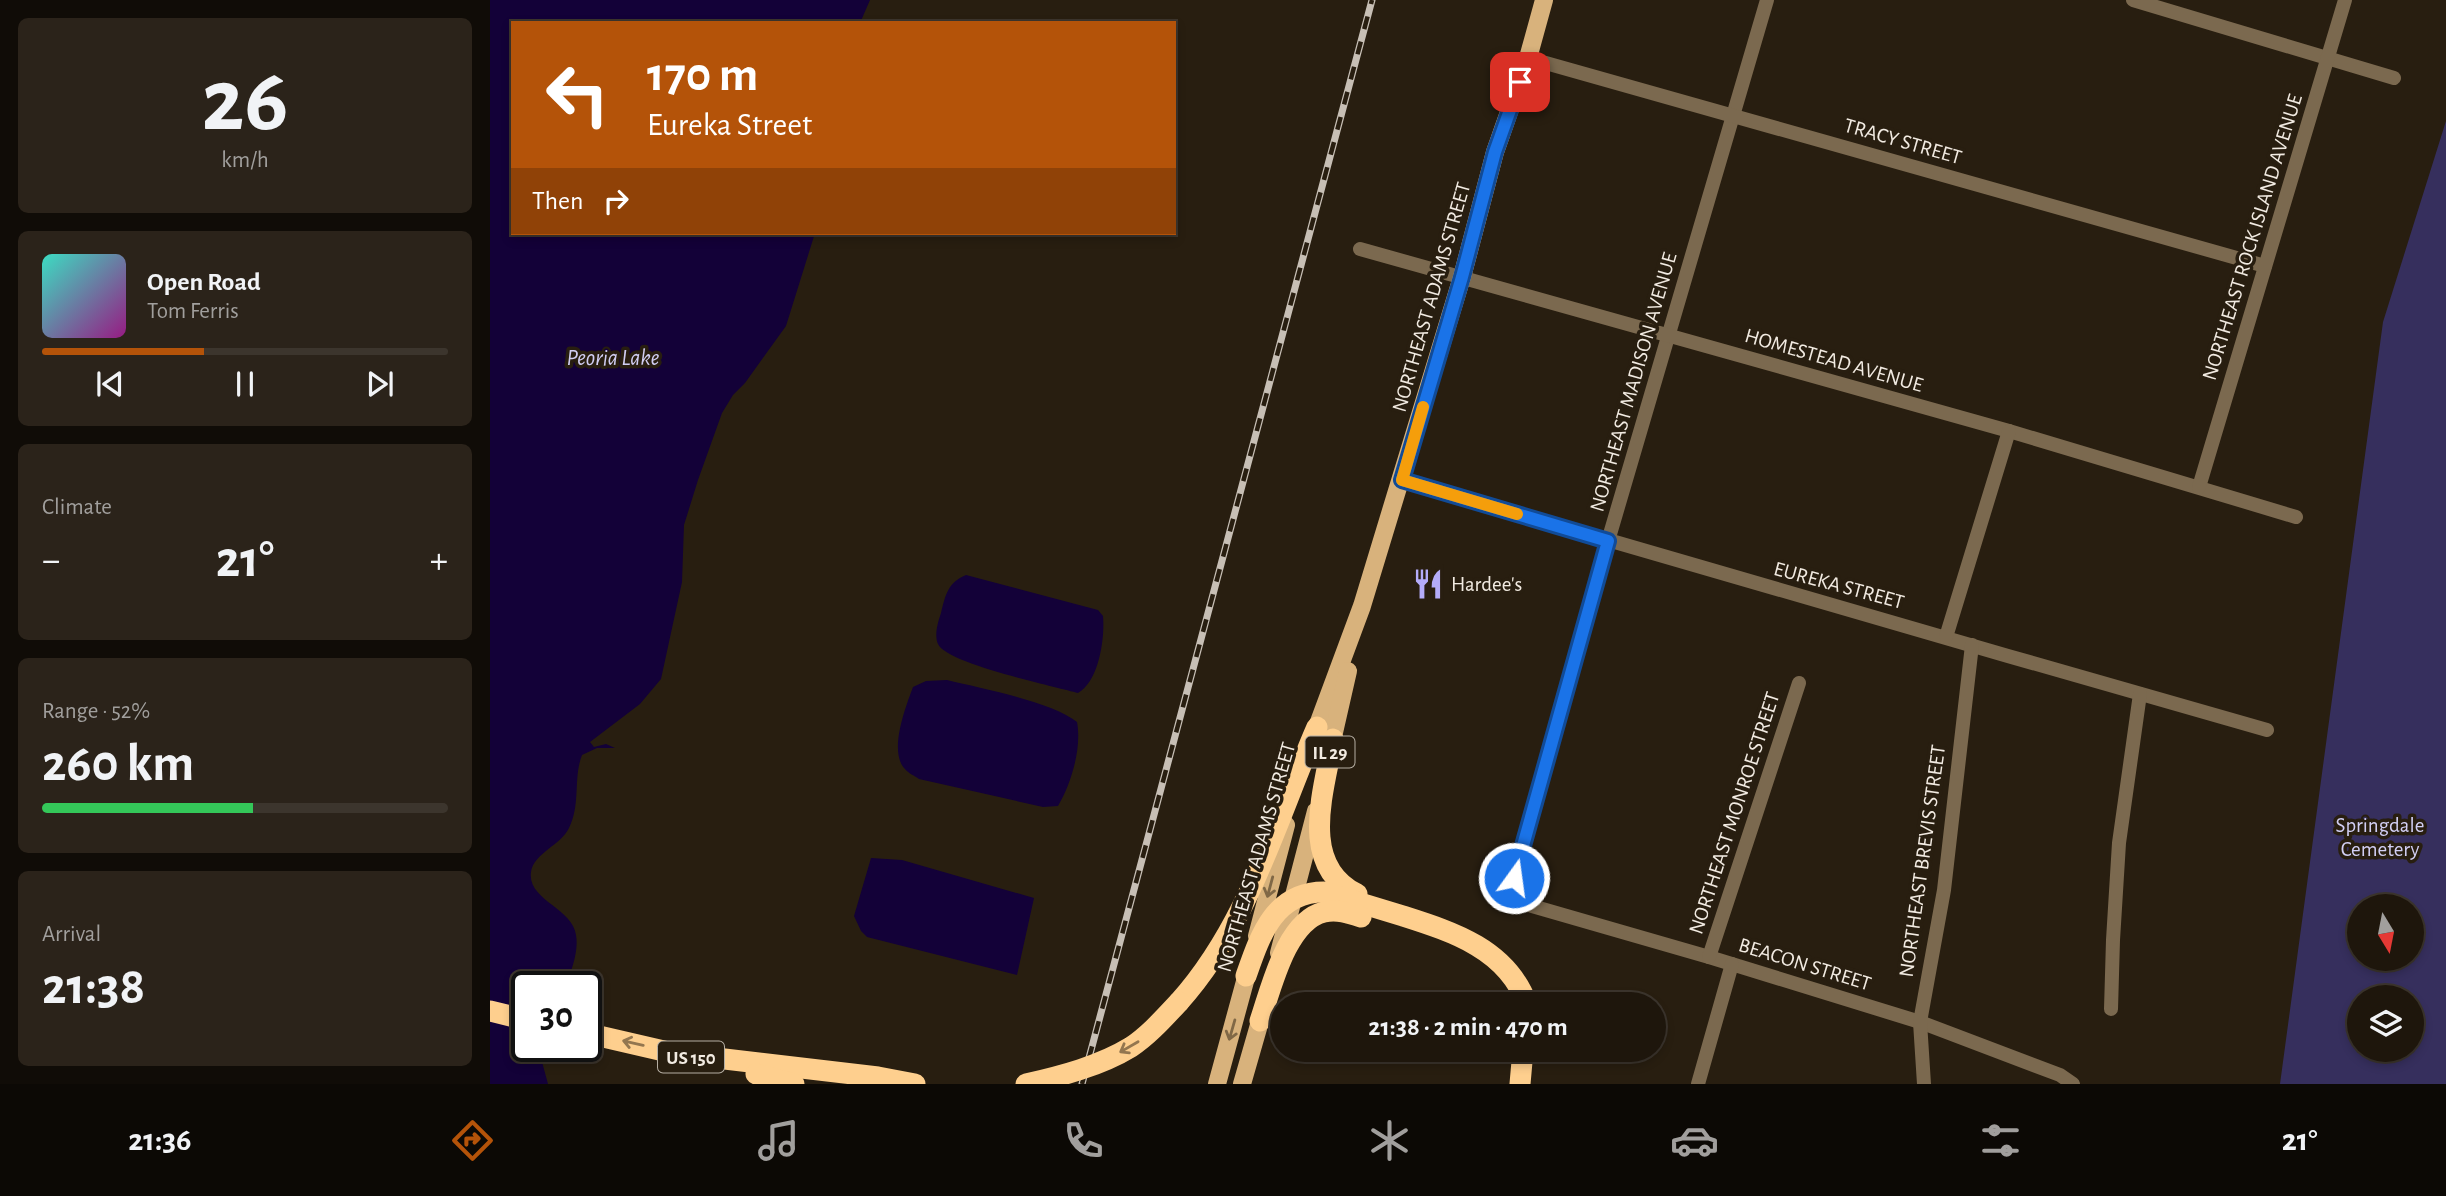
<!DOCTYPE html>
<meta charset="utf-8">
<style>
body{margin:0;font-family:"Alegreya Sans",sans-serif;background:#2b231a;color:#f1f3f6;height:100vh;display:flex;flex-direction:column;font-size:26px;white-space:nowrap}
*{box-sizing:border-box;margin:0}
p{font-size:23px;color:#a19f9d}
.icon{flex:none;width:38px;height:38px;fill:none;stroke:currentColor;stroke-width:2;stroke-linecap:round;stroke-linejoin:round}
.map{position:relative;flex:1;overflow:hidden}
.drawer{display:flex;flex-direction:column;gap:18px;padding:18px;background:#100c07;width:490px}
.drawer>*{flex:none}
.top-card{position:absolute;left:21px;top:21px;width:665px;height:214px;border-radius:0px;box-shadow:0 4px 10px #0003,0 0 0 2px #3c352d;background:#b45309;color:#fff;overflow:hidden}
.needle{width:46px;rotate:170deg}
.tools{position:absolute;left:1857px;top:894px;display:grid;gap:14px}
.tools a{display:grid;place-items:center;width:77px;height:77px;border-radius:50%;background:#1e160c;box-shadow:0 4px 10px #0003,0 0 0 2px #3c352d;font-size:35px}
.speed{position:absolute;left:21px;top:971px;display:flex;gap:14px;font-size:35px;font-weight:700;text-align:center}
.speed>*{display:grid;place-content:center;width:91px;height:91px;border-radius:50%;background:#1e160c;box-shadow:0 4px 10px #0003,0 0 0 2px #3c352d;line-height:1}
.speed .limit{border:4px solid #111;border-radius:10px;background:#fff;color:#111}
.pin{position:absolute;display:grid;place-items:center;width:60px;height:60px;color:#fff;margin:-30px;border-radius:14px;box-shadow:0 4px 10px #0006}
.me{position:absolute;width:77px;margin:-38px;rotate:14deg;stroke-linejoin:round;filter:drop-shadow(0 0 5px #0008)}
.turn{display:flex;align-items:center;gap:24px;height:147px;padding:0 21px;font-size:32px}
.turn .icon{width:91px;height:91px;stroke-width:2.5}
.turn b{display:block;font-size:49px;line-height:60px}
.then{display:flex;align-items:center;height:66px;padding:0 21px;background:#0003;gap:14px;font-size:26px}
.big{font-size:52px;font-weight:600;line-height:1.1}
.drawer .tile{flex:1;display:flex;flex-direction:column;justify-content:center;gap:10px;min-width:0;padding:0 24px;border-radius:10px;background:#2b231a}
.drawer .dial{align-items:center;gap:0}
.dial b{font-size:91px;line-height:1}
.song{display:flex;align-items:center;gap:21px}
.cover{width:84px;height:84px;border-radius:10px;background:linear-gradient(135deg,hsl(170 70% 55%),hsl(310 70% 35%))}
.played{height:7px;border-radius:4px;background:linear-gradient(90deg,#b45309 40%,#3c352d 40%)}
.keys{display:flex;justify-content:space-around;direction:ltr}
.heat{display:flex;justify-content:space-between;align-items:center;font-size:38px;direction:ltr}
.charge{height:10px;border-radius:5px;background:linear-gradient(90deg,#34c759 52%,#3c352d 0)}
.trip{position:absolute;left:780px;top:992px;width:396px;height:70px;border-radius:35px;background:#1e160c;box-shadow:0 4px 10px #0003,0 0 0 2px #3c352d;font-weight:600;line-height:70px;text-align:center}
.tabs{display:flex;height:112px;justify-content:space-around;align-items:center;background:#0c0905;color:#a19f9d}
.tabs .icon{width:49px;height:49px}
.tabs .active{color:#b45309}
.tabs b{font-size:32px;color:#f1f3f6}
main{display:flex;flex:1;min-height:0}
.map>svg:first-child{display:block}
.green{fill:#362f5d;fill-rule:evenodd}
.water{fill:#130138}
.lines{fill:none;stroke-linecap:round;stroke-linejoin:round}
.minor{stroke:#7b694f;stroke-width:14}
.major{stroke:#d8b27c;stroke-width:18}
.highway{stroke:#fecf8e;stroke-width:21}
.rail-casing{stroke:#c7bfb5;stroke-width:7}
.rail{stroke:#281e10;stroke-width:4.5;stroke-dasharray:13;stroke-linecap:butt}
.highway-bridge{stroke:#fecf8e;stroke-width:21}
.oneway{stroke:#806846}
.oneway2{stroke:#93764f}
.route-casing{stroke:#114b97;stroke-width:18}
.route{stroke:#1a73e8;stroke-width:12}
.slow{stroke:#f59e0b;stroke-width:12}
.labels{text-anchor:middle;stroke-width:7;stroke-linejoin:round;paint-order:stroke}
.shield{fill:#281e10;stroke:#b5aea3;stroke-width:2}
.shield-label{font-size:19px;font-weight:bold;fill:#f2ebe2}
.street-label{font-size:21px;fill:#f2ebe2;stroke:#281e10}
.poi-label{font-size:21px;fill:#f2ebe2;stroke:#281e10;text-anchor:start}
.park-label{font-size:21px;fill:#d2cff4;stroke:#281e10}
.water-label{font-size:23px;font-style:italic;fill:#d0cdf2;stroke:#281e10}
</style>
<main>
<section class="drawer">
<div class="tile dial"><b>26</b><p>km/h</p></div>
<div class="tile">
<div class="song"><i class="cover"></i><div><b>Open Road</b><p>Tom Ferris</p></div></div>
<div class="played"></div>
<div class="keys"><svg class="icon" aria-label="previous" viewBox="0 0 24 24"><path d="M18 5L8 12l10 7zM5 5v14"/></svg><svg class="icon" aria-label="pause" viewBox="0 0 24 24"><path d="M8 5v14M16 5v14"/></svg><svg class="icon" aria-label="next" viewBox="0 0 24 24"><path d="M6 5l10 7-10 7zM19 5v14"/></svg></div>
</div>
<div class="tile"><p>Climate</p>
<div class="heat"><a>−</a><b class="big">21°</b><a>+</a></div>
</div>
<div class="tile"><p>Range · 52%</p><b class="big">260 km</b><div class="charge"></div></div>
<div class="tile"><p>Arrival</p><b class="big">21:38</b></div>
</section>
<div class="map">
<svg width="1956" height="1084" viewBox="0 0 1956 1084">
<rect width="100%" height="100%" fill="#281e10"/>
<!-- green -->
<path class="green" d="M1956 121V1084H1790L1893 322ZM1869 906H1922V959H1869ZM1869 998H1922V1050H1869Z"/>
<!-- water -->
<g class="water">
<path d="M0 0H380L370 23H23V233H325L296 326 255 383 243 395 232 413 208 480 194 525 192 582 171 679 150 704 100 742 104 747 116 744 125 748H107L92 755C83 778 91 804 79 828 71 845 44 853 41 872 37 900 83 908 86 935 89 952 81 970 76 987H37V1046L48 1047 58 1084H0Z"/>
<path d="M476 575 608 610 613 616C615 638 609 681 588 693 564 686 457 664 448 644 444 635 448 622 451 613 455 596 458 582 476 575Z"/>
<path d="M457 680C490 688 563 702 587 722 592 748 581 784 568 806L553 807 429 779C425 776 418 773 415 769 398 752 416 706 423 687L436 681Z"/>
<path d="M381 858 412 860 544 898 527 975 377 937 371 931 364 916Z"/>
</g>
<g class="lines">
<!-- minor -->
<g class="minor">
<path d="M1277 0 1118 541 1029 855C1025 878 1018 894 1042 906L1219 957 1430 1022 1570 1075 1583 1084"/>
<path d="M1643 0 1904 78"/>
<path d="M1038 58 1775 266"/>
<path d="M870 249 1519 431 1806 517"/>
<path d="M911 480C1200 564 1488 648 1777 730"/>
<path d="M1709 487 1855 0"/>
<path d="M1456 637 1519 431"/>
<path d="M1219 957 1309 683"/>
<path d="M1621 1009 1623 940 1629 843 1650 694"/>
<path d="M1208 1084 1242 964"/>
<path d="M1434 1084 1430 1022 1454 890 1482 645"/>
</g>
<!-- major -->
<g class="major">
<path d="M823 738 872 606 972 277 1005 152 1038 58 1054 0"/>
<path d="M840 750 858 671"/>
<path d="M767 936 796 825"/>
<path d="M789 953 826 811"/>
<path d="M727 1084 760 963"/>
<path d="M752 1084 773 1011"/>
</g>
<!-- highway -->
<g class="highway">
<path d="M843 739C834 791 808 865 867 894"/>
<path d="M756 976C770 936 784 892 834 892 861 900 887 908 913 916 963 932 1017 949 1037 1004"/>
<path d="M689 1002C759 924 786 821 827 727"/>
<path d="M0 1011 37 1020"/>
<path d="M770 1021C781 989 796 921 834 912 847 909 859 913 871 917"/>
<path d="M96 1033 204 1058"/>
<path d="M192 1054 388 1077 425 1084"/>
<path d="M266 1074 304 1084"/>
<path d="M1030 1084 1033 1050"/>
</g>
<!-- rail casing -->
<g class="rail-casing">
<path id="rail" d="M592 1084 882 0"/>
</g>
<!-- rail -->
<use href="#rail" class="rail"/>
<!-- highway-bridge -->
<path class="highway-bridge" d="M536 1084C571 1076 610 1066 641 1047 659 1035 674 1018 689 1002"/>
</g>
<!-- one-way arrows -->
<defs><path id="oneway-shaft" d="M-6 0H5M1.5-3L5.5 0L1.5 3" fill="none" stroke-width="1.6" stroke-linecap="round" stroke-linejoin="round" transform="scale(1.75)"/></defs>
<g class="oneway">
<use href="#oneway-shaft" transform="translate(780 887) rotate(105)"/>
<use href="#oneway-shaft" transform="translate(742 1030) rotate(106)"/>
</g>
<g class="oneway2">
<use href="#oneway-shaft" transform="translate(143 1043) rotate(-167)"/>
<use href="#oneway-shaft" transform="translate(639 1047) rotate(150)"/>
</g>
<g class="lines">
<!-- route casing -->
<g class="route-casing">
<path id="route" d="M1024 878 1118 541 912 480 972 277 1005 152 1030 82"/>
</g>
<!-- route -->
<use href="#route" class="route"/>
<!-- slow -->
<path class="slow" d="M933 407 912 480 1027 514"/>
</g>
<!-- icons -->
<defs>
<g id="restaurant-bare" transform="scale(2.415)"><path d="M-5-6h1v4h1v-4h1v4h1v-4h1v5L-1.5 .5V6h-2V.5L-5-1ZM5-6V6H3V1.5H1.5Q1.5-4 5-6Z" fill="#b4acf9" stroke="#281e10" stroke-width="2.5" paint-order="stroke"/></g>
</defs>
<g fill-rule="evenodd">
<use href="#restaurant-bare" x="938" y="584"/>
</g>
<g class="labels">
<!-- shield labels -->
<g class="shield">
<rect x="815.5" y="736.5" width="49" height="31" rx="5"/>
<rect x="168" y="1041.5" width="66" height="31" rx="5"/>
</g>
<g class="shield-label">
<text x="840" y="759">IL 29</text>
<text x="201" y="1064">US 150</text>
</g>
<!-- street labels -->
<g class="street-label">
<text transform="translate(1413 141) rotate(16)" y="7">TRACY STREET</text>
<text transform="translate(1762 237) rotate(-73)" y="7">NORTHEAST ROCK ISLAND AVENUE</text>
<text transform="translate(941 297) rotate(-74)" y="7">NORTHEAST ADAMS STREET</text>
<text transform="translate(1344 360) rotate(16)" y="7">HOMESTEAD AVENUE</text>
<text transform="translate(1143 382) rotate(-74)" y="7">NORTHEAST MADISON AVENUE</text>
<text transform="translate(1349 585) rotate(15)" y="7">EUREKA STREET</text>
<text transform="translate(1244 813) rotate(-72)" y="7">NORTHEAST MONROE STREET</text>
<text transform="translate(766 857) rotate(-74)" y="7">NORTHEAST ADAMS STREET</text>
<text transform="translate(1432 861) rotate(-82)" y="7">NORTHEAST BREVIS STREET</text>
<text transform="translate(1315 964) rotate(17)" y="7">BEACON STREET</text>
</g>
<!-- poi labels -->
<g class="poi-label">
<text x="961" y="591">Hardee's</text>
</g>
<!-- park labels -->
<g class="park-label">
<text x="1890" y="832">Springdale<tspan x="1890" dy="24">Cemetery</tspan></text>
</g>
<!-- water labels -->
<g class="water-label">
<text x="123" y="365">Peoria Lake</text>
</g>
</g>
</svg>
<div class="tools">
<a><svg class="needle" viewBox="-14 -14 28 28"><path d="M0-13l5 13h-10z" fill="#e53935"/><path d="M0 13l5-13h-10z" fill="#a19f9d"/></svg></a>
<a><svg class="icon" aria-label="layers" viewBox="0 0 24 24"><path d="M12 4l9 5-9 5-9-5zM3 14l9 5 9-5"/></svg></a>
</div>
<div class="speed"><div class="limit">30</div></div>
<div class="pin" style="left:1030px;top:82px;background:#d93025"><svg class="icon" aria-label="arrive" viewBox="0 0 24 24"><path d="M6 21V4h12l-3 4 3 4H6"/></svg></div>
<svg class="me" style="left:1024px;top:878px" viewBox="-20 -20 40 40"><circle r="17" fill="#1a73e8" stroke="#fff" stroke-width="3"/><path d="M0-11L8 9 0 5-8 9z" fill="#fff"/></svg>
<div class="trip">21:38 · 2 min · 470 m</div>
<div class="top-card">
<div class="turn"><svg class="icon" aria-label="left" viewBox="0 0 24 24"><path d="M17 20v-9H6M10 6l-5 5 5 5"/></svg><div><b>170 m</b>Eureka Street</div></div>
<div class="then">Then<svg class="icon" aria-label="right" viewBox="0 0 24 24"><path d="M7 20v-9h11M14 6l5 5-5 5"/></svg></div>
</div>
</div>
</main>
<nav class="tabs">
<b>21:36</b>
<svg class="icon active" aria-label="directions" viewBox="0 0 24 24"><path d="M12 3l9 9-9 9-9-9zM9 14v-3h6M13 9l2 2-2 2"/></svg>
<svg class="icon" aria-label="music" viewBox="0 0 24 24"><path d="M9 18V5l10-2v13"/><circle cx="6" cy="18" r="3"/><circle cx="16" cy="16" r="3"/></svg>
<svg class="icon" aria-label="phone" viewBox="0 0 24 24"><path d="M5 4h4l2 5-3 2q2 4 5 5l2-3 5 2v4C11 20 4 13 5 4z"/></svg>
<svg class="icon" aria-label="climate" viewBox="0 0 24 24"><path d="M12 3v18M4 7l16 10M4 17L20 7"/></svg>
<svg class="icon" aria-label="car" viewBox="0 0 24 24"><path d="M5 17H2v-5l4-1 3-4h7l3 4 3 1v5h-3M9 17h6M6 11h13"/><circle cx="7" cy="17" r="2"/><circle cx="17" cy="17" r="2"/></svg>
<svg class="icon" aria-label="filters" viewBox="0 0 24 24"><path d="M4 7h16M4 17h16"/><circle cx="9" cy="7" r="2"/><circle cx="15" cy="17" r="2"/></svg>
<b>21°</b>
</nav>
